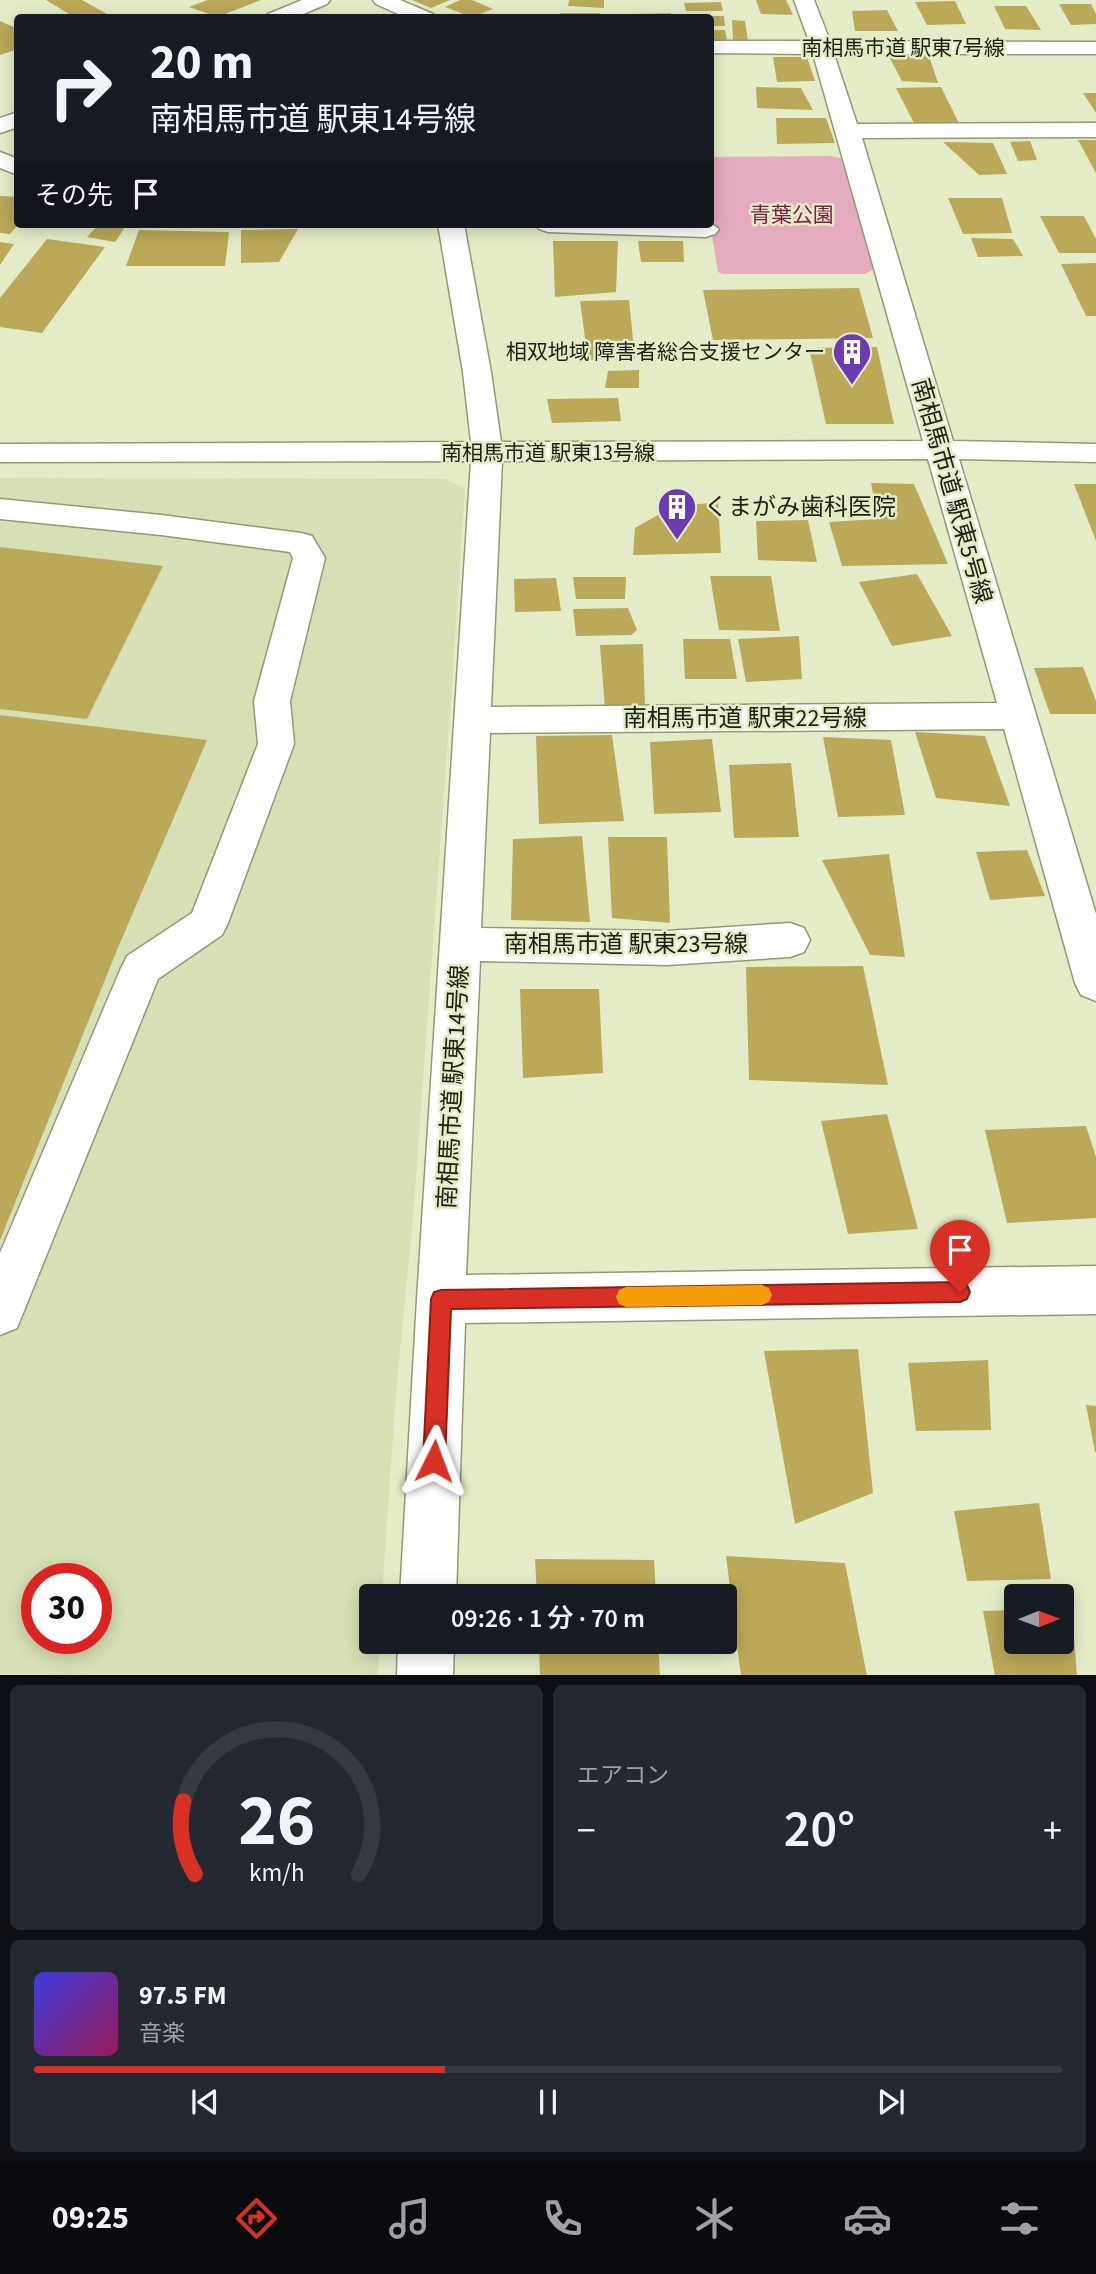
<!DOCTYPE html>
<html lang="ja">
<meta charset="utf-8">
<style>
body{margin:0;font-family:"Source Sans 3","Noto Sans JP",sans-serif;background:#242831;color:#f1f3f6;height:100vh;display:flex;flex-direction:column;font-size:26px;white-space:nowrap}
*{box-sizing:border-box;margin:0}
p{font-size:23px;color:#9ea1a6}
.icon{flex:none;width:38px;height:38px;fill:none;stroke:currentColor;stroke-width:2;stroke-linecap:round;stroke-linejoin:round}
.map{position:relative;height:1675px;overflow:hidden}
.drawer{display:flex;flex-direction:column;gap:10px;padding:10px;background:#0d0f14;flex:1}
.drawer>*{flex:none}
.hud{position:absolute;left:14px;top:14px;width:700px;height:214px;border-radius:7px;box-shadow:0 4px 18px #0003;background:#171b24;color:#f1f3f6;overflow:hidden}
.needle{width:46px;rotate:89deg}
.tools{position:absolute;left:1004px;top:1584px;display:grid;gap:14px}
.tools a{display:grid;place-items:center;width:70px;height:70px;border-radius:7px;background:#171b24;box-shadow:0 4px 18px #0003;font-size:35px}
.speed{position:absolute;left:21px;top:1563px;display:flex;gap:14px;font-size:35px;font-weight:700;text-align:center}
.speed>*{display:grid;place-content:center;width:91px;height:91px;border-radius:50%;background:#171b24;box-shadow:0 4px 18px #0003;line-height:1}
.speed .limit{border:10px solid #d22;background:#fff;color:#111}
.pin{position:absolute;display:grid;place-items:center;width:60px;height:60px;color:#fff;margin:-72px -30px;border-radius:50% 50% 50% 0;rotate:-45deg;box-shadow:0 0 7px #0007}
.pin .icon{rotate:45deg}
.me{position:absolute;width:77px;margin:-38px;rotate:3deg;stroke-linejoin:round;filter:drop-shadow(0 0 5px #0008)}
.turn{display:flex;align-items:center;gap:24px;height:147px;padding:0 21px;font-size:32px}
.turn .icon{width:91px;height:91px;stroke-width:2.5}
.turn b{display:block;font-size:49px;line-height:60px}
.then{display:flex;align-items:center;height:66px;padding:0 21px;background:#0003;gap:14px;font-size:26px}
.big{font-size:52px;font-weight:600;line-height:1.1}
.drawer .card{flex:1;display:flex;flex-direction:column;justify-content:center;gap:10px;min-width:0;padding:0 24px;border-radius:10px;background:#242831}
.drawer .dial{align-items:center;gap:0}
.dial svg{height:182px;overflow:visible;fill:none;stroke:#363941;stroke-width:7;stroke-linecap:round;text-anchor:middle}
.dial text{fill:#f1f3f6;stroke:none}
.song{display:flex;align-items:center;gap:21px}
.cover{width:84px;height:84px;border-radius:10px;background:linear-gradient(135deg,hsl(240 70% 55%),hsl(330 70% 35%))}
.played{height:7px;border-radius:4px;background:linear-gradient(90deg,#d93025 40%,#363941 40%)}
.keys{display:flex;justify-content:space-around;direction:ltr}
.heat{display:flex;justify-content:space-between;align-items:center;font-size:38px;direction:ltr}
.drawer .tiles{flex:1;display:grid;gap:10px;grid-template-columns:1fr 1fr}
.card:last-child{grid-column:span 2}
.trip{position:absolute;left:359px;top:1584px;width:378px;height:70px;border-radius:7px;background:#171b24;box-shadow:0 4px 18px #0003;font-weight:600;line-height:70px;text-align:center}
.menu{display:flex;height:112px;justify-content:space-around;align-items:center;background:#090b0e;color:#9ea1a6}
.menu .icon{width:49px;height:49px}
.menu .selected{color:#d93025}
.menu b{font-size:32px;color:#f1f3f6}
.map>svg:first-child{display:block}
.built{fill:#d7e0b4;fill-rule:evenodd}
.green{fill:#e5abbe}
.building{fill:#baa959}
.lines{fill:none;stroke-linecap:round;stroke-linejoin:round}
.minor-casing{stroke:#929976;stroke-width:3}
.minor{fill:#fff;fill-rule:evenodd}
.route{fill:#d93025;stroke:#8d1f18;stroke-width:2}
.slow{fill:#f59e0b}
.labels{text-anchor:middle;stroke-width:5;stroke-linejoin:round;paint-order:stroke}
.far-street-label{font-size:21px;fill:#1d2012;stroke:#e4ecc7}
.far-park-label{font-size:21px;fill:#7a1d48;stroke:#e4ecc7}
.far-poi-label{font-size:21px;fill:#1d2012;stroke:#e4ecc7;text-anchor:end}
.street-label{font-size:24px;fill:#1d2012;stroke:#e4ecc7}
.poi-label{font-size:24px;fill:#1d2012;stroke:#e4ecc7;text-anchor:start}
</style>
<div class="map">
<svg width="1096" height="1676" viewBox="0 0 1096 1676">
<rect width="100%" height="100%" fill="#e4ecc7"/>
<!-- built -->
<path class="built" d="M0 478 446 479 465 489 451 699 413 1218 396 1393 382 1596H371V1642H380L378 1675 0 1676ZM37 1578H96V1638H37Z"/>
<!-- green -->
<path class="green" d="M831 156 841 158 875 269 864 274H723L718 272 710 224 711 157Z"/>
<!-- building -->
<g class="building">
<path d="M46 0H82L114 18H76Z"/>
<path d="M208 0H261L217 17 189 7Z"/>
<path d="M412 0H450L431 8Z"/>
<path d="M460 0H472L493 9 472 17 445 7Z"/>
<path d="M569 0H604V8L568 6Z"/>
<path d="M756 0H786L793 15 761 14Z"/>
<path d="M955 1 966 24 927 25 915 2Z"/>
<path d="M721 2 723 11H686L684 3Z"/>
<path d="M1059 4H1091L1096 14V24L1071 25Z"/>
<path d="M994 6H1026L1041 30 1005 29Z"/>
<path d="M887 10 898 31H855L852 11Z"/>
<path d="M560 13H600L599 18H560Z"/>
<path d="M671 13 672 18H634V14Z"/>
<path d="M710 16H724L725 26H710Z"/>
<path d="M732 20 745 21 748 41 733 40Z"/>
<path d="M0 21 18 29V49L0 55Z"/>
<path d="M710 30H725L727 40H710Z"/>
<path d="M888 55 929 56 938 83 902 81Z"/>
<path d="M773 57H807L815 81 777 82Z"/>
<path d="M756 87 801 88 813 110 757 108Z"/>
<path d="M941 87 959 123H914L896 88Z"/>
<path d="M1083 93H1096V113Z"/>
<path d="M776 118H826L835 143 777 144Z"/>
<path d="M1078 140H1096V173Z"/>
<path d="M1030 141 1037 160 1018 161 1010 142Z"/>
<path d="M943 142 993 143 1007 174 979 175Z"/>
<path d="M0 196 18 197V225L10 234 0 233Z"/>
<path d="M948 198H1002L1012 233 963 234Z"/>
<path d="M1040 216H1084L1096 239V253H1059Z"/>
<path d="M99 224H127L115 242 87 237Z"/>
<path d="M298 229 279 262 241 263V230Z"/>
<path d="M139 230 229 232 225 266H126Z"/>
<path d="M971 238 1013 239 1023 256 978 257Z"/>
<path d="M47 239 105 247 42 333 0 327V298Z"/>
<path d="M553 241H618L616 292 555 297Z"/>
<path d="M638 241H683L684 262H641Z"/>
<path d="M0 242 14 244 0 265Z"/>
<path d="M1096 263V316H1086L1061 264Z"/>
<path d="M859 288 873 338 713 340 703 290Z"/>
<path d="M629 300 635 359 588 360 580 301Z"/>
<path d="M877 347 894 424H826L809 348Z"/>
<path d="M639 370V388H605L608 371Z"/>
<path d="M618 398 621 421 552 423 547 399Z"/>
<path d="M871 483 914 484 948 564 842 566 829 522 878 519Z"/>
<path d="M1074 484H1096V541Z"/>
<path d="M718 502 721 553 633 555 635 528 672 507Z"/>
<path d="M808 520 817 562 758 560 756 521Z"/>
<path d="M0 547 163 566 87 719 0 709Z"/>
<path d="M917 574 952 636 892 646 859 582Z"/>
<path d="M710 576H771L780 631 719 630Z"/>
<path d="M573 577H626L625 599H576Z"/>
<path d="M556 578 561 611 515 612 514 579Z"/>
<path d="M628 608 637 630 631 635 576 636 573 609Z"/>
<path d="M799 636 802 679 746 682 738 639Z"/>
<path d="M683 639H730L737 679H685Z"/>
<path d="M643 644 645 706 605 708 600 645Z"/>
<path d="M1083 667 1096 701V714H1050L1034 668Z"/>
<path d="M0 715 207 740 117 950 0 1240Z"/>
<path d="M915 732 985 736 1010 806 936 798Z"/>
<path d="M612 735 624 821 539 824 536 736Z"/>
<path d="M823 737 891 740 905 815 838 817Z"/>
<path d="M712 739 721 812 654 814 650 742Z"/>
<path d="M791 763 799 837 734 838 729 765Z"/>
<path d="M582 836 590 922 511 920 513 839Z"/>
<path d="M608 837H667L670 923 612 918Z"/>
<path d="M1027 850 1045 896 990 900 976 852Z"/>
<path d="M889 854 905 957 870 955 822 860Z"/>
<path d="M863 966 888 1085 749 1080 746 967Z"/>
<path d="M520 989H599L603 1073 523 1078Z"/>
<path d="M887 1114 918 1229 848 1234 821 1121Z"/>
<path d="M1086 1126 1096 1157V1218L1007 1223 985 1130Z"/>
<path d="M858 1349 873 1493 795 1524 764 1351Z"/>
<path d="M988 1360 991 1430 916 1431 908 1363Z"/>
<path d="M1086 1405 1096 1406V1452H1095Z"/>
<path d="M1039 1503 1051 1579 967 1581 954 1511Z"/>
<path d="M726 1556 845 1563 867 1676H741Z"/>
<path d="M535 1559 654 1560 656 1596H537Z"/>
<path d="M1062 1609H1072L1077 1676H995L983 1611 1017 1610V1642H1062Z"/>
<path d="M539 1642H658L660 1676H540Z"/>
</g>
<g class="lines">
<!-- minor casing -->
<g class="minor-casing">
<g id="minor">
<path d="M302 0H330L327 4 294 18H265L268 14Z"/>
<path d="M373 0H400L433 14 436 18H407L376 4Z"/>
<path d="M794 0H814L830 41 1096 42V54H834L857 124 1096 123V137L862 138 953 441 1096 444V462L959 459 1096 914V1001L1081 995 1075 983 1004 729 490 733 481 928 667 931 790 923 804 928 810 940 804 952 790 957 667 965 480 961 466 1275 1096 1266V1314L465 1323 456 1596H400L417 1299 471 461 0 462V444L471 442 463 372 438 224H464L491 372 501 442 923 441 813 54 710 53V41H809ZM928 459 997 703 491 707 502 461Z"/>
<path d="M18 112V127L0 133V118Z"/>
<path d="M0 152 18 159V175L0 168Z"/>
<path d="M710 223 719 229 715 234 706 237 548 232 539 229 535 224Z"/>
<path d="M0 499 161 515 301 533 312 536 325 558 290 701 294 744 228 923 222 935 158 979 17 1328 0 1335V1253L121 968 127 956 192 913 258 744 254 701 293 558 290 552 161 535 0 519Z"/>
<path d="M398 1642H454L453 1676H397Z"/>
</g>
</g>
<!-- minor -->
<use href="#minor" class="minor"/>
</g>
<!-- route -->
<path class="route" d="M960 1282 967 1285 970 1292 967 1299 960 1302 451 1309 445 1461 441 1469 434 1472 426 1469 423 1461 431 1299 434 1292 441 1290Z"/>
<!-- slow -->
<path class="slow" d="M762 1285 769 1288 772 1295 769 1302 762 1305 626 1307 619 1304 616 1297 619 1290 626 1287Z"/>
<!-- icons -->
<defs>
<g id="building-pin" transform="scale(2.0125)"><path d="M0 17L-7.5 6A9.5 9.5 0 1 1 7.5 6Z" fill="#6b3bb3" stroke="#e4ecc7"/><path d="M-4-6H4V6H1V3H-1V6H-4ZM-2.5-4.3h1.7v1.8h-1.7ZM.8-4.3h1.7v1.8H.8ZM-2.5-1h1.7V.8h-1.7ZM.8-1h1.7V.8H.8Z" fill="#fff"/></g>
</defs>
<g fill-rule="evenodd">
<use href="#building-pin" x="852" y="352"/>
<use href="#building-pin" x="677" y="507"/>
</g>
<g class="labels">
<!-- far-street labels -->
<g class="far-street-label">
<text x="903" y="55">南相馬市道 駅東7号線</text>
<text x="548" y="460">南相馬市道 駅東13号線</text>
</g>
<!-- far-park labels -->
<g class="far-park-label">
<text x="792" y="222">青葉公園</text>
</g>
<!-- far-poi labels -->
<g class="far-poi-label">
<text x="825" y="359">相双地域 障害者総合支援センター</text>
</g>
<!-- street labels -->
<g class="street-label">
<text transform="translate(952 491) rotate(74)" y="8">南相馬市道 駅東5号線</text>
<text x="745" y="726">南相馬市道 駅東22号線</text>
<text x="626" y="952">南相馬市道 駅東23号線</text>
<text transform="translate(453 1087) rotate(-87)" y="8">南相馬市道 駅東14号線</text>
</g>
<!-- poi labels -->
<g class="poi-label">
<text x="704" y="515">くまがみ歯科医院</text>
</g>
</g>
</svg>
<div class="tools">
<a><svg class="needle" viewBox="-14 -14 28 28"><path d="M0-13l5 13h-10z" fill="#e53935"/><path d="M0 13l5-13h-10z" fill="#9ea1a6"/></svg></a>
</div>
<div class="speed"><div class="limit">30</div></div>
<div class="pin" style="left:960px;top:1292px;background:#d93025"><svg class="icon" aria-label="arrive" viewBox="0 0 24 24"><path d="M6 21V4h12l-3 4 3 4H6"/></svg></div>
<svg class="me" style="left:434px;top:1461px" viewBox="-20 -20 40 40"><path d="M0-17L14 15 0 8-14 15z" fill="#d93025" stroke="#fff" stroke-width="4"/></svg>
<div class="trip">09:26 · 1 分 · 70 m</div>
<div class="hud">
<div class="turn"><svg class="icon" aria-label="right" viewBox="0 0 24 24"><path d="M7 20v-9h11M14 6l5 5-5 5"/></svg><div><b>20 m</b>南相馬市道 駅東14号線</div></div>
<div class="then">その先<svg class="icon" aria-label="arrive" viewBox="0 0 24 24"><path d="M6 21V4h12l-3 4 3 4H6"/></svg></div>
</div>
</div>
<section class="drawer">
<div class="tiles">
<div class="card dial"><svg viewBox="0 0 100 80">
<path d="M14 69A42 42 0 1 1 86 69"/>
<path d="M14 69A42 42 0 0 1 9 37" stroke="#d93025"/>
<text x="50" y="56" font-size="32" font-weight="700">26</text>
<text x="50" y="72" font-size="11">km/h</text>
</svg></div>
<div class="card"><p>エアコン</p>
<div class="heat"><a>−</a><b class="big">20°</b><a>+</a></div>
</div>
<div class="card">
<div class="song"><i class="cover"></i><div><b>97.5 FM</b><p>音楽</p></div></div>
<div class="played"></div>
<div class="keys"><svg class="icon" aria-label="previous" viewBox="0 0 24 24"><path d="M18 5L8 12l10 7zM5 5v14"/></svg><svg class="icon" aria-label="pause" viewBox="0 0 24 24"><path d="M8 5v14M16 5v14"/></svg><svg class="icon" aria-label="next" viewBox="0 0 24 24"><path d="M6 5l10 7-10 7zM19 5v14"/></svg></div>
</div>
</div>
</section>
<nav class="menu">
<b>09:25</b>
<svg class="icon selected" aria-label="directions" viewBox="0 0 24 24"><path d="M12 3l9 9-9 9-9-9zM9 14v-3h6M13 9l2 2-2 2"/></svg>
<svg class="icon" aria-label="music" viewBox="0 0 24 24"><path d="M9 18V5l10-2v13"/><circle cx="6" cy="18" r="3"/><circle cx="16" cy="16" r="3"/></svg>
<svg class="icon" aria-label="phone" viewBox="0 0 24 24"><path d="M5 4h4l2 5-3 2q2 4 5 5l2-3 5 2v4C11 20 4 13 5 4z"/></svg>
<svg class="icon" aria-label="climate" viewBox="0 0 24 24"><path d="M12 3v18M4 7l16 10M4 17L20 7"/></svg>
<svg class="icon" aria-label="car" viewBox="0 0 24 24"><path d="M5 17H2v-5l4-1 3-4h7l3 4 3 1v5h-3M9 17h6M6 11h13"/><circle cx="7" cy="17" r="2"/><circle cx="17" cy="17" r="2"/></svg>
<svg class="icon" aria-label="filters" viewBox="0 0 24 24"><path d="M4 7h16M4 17h16"/><circle cx="9" cy="7" r="2"/><circle cx="15" cy="17" r="2"/></svg>
</nav>
